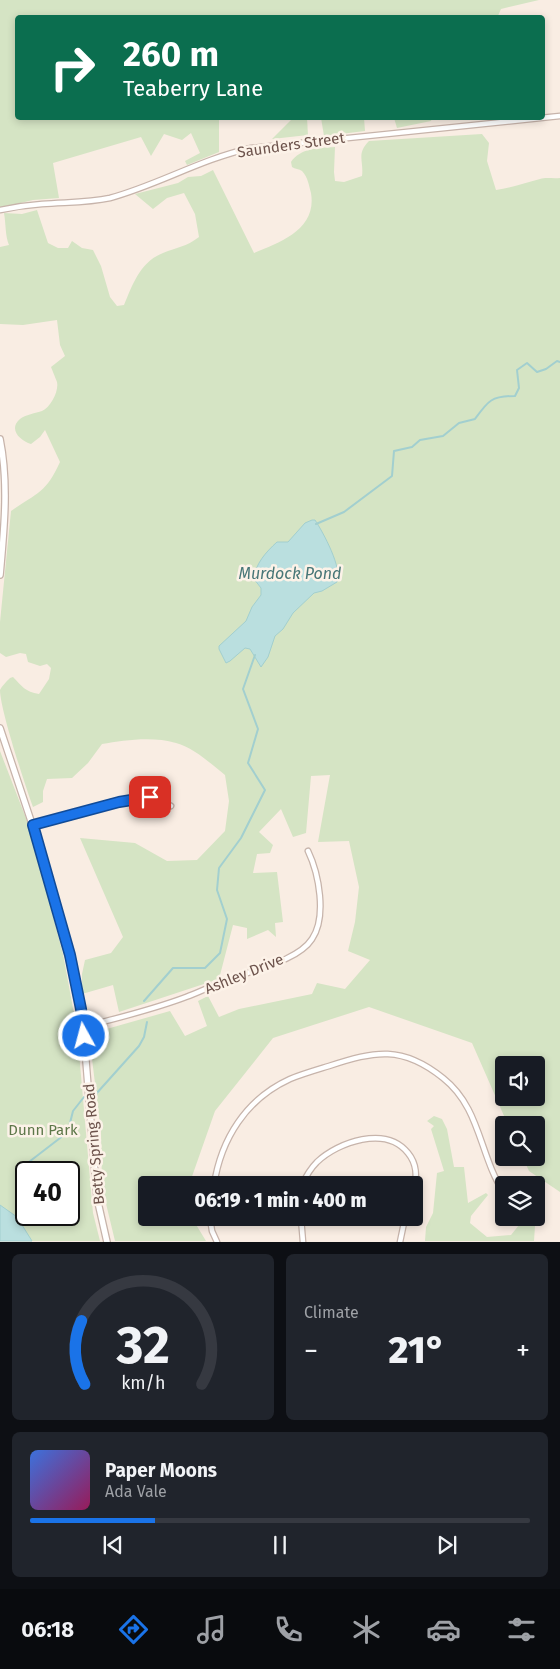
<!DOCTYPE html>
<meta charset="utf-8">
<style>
body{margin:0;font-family:"Fira Sans",sans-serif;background:#20242c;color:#f1f3f6;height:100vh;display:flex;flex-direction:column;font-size:19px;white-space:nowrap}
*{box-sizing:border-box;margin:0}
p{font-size:16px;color:#9ea1a6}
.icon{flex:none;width:28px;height:28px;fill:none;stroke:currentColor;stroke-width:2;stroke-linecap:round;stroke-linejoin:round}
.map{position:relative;height:1242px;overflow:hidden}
.side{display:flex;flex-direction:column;gap:12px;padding:12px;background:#0d0f14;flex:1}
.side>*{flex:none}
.banner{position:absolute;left:15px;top:15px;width:530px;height:105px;border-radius:5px;box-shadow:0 2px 8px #0003;background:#0b6e4f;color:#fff;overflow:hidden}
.controls{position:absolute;left:495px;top:1056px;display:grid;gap:10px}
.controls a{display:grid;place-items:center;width:50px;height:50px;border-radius:5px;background:#171b24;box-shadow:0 2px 8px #0003;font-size:25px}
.speed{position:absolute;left:15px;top:1161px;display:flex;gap:10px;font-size:25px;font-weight:700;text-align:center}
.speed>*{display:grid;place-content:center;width:65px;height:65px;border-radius:50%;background:#171b24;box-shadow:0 2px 8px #0003;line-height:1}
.speed .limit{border:2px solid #111;border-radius:8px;background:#fff;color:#111}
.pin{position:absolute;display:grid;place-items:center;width:42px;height:42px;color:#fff;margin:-21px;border-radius:10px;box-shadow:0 2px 8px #0006}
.me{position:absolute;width:55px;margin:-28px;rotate:353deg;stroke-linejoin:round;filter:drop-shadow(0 0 4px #0008)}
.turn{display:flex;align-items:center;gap:18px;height:105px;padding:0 25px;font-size:22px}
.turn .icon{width:65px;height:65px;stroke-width:2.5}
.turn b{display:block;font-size:35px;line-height:42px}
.big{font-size:38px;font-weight:800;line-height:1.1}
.side .widget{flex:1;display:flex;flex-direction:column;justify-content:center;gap:8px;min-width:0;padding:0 18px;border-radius:8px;background:#20242c}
.side .dial{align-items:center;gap:0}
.dial svg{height:130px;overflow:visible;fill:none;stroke:#363941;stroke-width:7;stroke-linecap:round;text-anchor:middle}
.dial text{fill:#f1f3f6;stroke:none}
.song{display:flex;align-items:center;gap:15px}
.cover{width:60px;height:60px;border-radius:8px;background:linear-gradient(135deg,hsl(220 70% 55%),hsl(330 70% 35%))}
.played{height:5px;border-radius:2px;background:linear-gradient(90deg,#1a73e8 25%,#363941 25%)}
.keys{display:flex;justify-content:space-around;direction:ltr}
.heat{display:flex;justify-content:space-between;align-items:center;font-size:28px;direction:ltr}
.side .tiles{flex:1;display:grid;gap:12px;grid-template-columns:1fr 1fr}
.widget:last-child{grid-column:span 2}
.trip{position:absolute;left:138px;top:1176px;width:285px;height:50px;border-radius:5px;background:#171b24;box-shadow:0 2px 8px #0003;font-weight:800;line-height:50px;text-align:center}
.dock{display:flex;height:80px;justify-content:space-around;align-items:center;background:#090b0e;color:#9ea1a6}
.dock .icon{width:35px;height:35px}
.dock .selected{color:#1a73e8}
.dock b{font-size:22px;color:#f1f3f6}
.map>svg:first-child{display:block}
.green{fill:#d5e4c4;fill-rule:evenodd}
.water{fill:#badfdf;stroke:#a2cfcf}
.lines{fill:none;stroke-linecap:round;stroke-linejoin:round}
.stream{stroke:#a2cfcf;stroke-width:2}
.minor-casing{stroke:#c7b4ab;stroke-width:7}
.tertiary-casing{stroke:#c7b4ab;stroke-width:8}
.minor{stroke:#fff;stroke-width:4.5}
.tertiary{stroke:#fff;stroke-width:5.5}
.route-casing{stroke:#114b97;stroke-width:12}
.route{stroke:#1a73e8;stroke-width:9}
.labels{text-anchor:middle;stroke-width:5;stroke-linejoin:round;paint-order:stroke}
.street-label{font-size:15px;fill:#6d534c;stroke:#fcf2e8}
.park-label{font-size:15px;fill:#5d7749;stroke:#fcf2e8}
.water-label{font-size:16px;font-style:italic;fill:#477677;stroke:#fcf2e8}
</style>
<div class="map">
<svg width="560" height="1242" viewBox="0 0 560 1242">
<rect width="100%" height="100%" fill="#f9ede3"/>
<!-- green -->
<g class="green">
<path d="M0 0H539L501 9 497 18H18V118H219V152L187 165 185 161 200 153 191 133 182 140 164 134 151 156 141 137 53 163 59 198 33 200 0 208Z"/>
<path d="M293 118H307L308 135 272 139Z"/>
<path d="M321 118H364L365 131 324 136Z"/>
<path d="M394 118H432L431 121 397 128Z"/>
<path d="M482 134 489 143 487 161 496 190C511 188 525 183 540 179 546 177 553 179 560 178V1192L529 1171 523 1158H536V1125H508L472 1043 369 1007 273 1038 215 1111 189 1185H146V1218H192L206 1241H115L102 1187 101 1133 89 1034 170 1011 185 1036 207 1026 198 1001 208 996 219 1017 239 1009 312 994 317 983 345 989 370 960 348 951 355 922 359 887 349 841 318 842 330 775 311 776 306 833 293 837 281 809 259 832 273 845 270 853 257 854 253 873 277 872 283 922 275 923 276 937 268 930 247 939V928L233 925 219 979 119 1012 113 985 82 994V974L85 960 111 953 123 937 80 838 135 843 167 861 197 860 225 831 229 801 225 775C210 763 194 748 176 743 153 736 124 740 102 744L88 763 72 778 47 779 43 791V802L33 807C25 785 0 709 0 690 2 686 7 681 10 678L13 677C22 686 25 692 39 694L49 679 51 668 47 664 40 666 28 662 26 654 20 653 6 657 0 653V622L11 511C37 493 46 493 60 462L45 430 40 437 31 444C20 441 8 429 20 419 25 415 36 413 42 411 51 407 59 391 57 382 55 377 53 372 51 367L65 356 60 345 57 320 23 325 0 324V247L9 245C5 236 6 224 4 213L22 214 37 210 48 243 58 248H68L72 241 82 248 93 250 101 266 110 297 117 306 124 305C133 284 140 262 163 253 177 247 186 247 199 237L195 214 184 193 167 198 153 209 135 194 178 183 188 177 201 176 213 170 254 253C281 242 317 229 311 193 309 186 308 177 302 171 299 169 295 169 292 167L291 162C300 148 319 148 335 147L334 172 335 181 344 182 362 176C364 161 356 154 369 141ZM504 1065H536V1098H504Z"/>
<path d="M0 751 29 826 63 954 77 1030 93 1213 100 1241H0ZM26 1172H69V1215H26Z"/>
<path d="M434 1116 442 1119 447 1129 454 1167H464L468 1203 486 1193 488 1195 471 1216 470 1223 487 1237 511 1235 523 1220 535 1226 534 1241H425L426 1227 433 1213 437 1173 444 1171 431 1129 434 1126 427 1121Z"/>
</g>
<!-- water -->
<g class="water">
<path d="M312 520H315C323 532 343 569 337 582L322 591 314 593 293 613 283 629 275 636 268 657 261 667 250 649 245 648 230 661 226 663 219 649V646L246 621 252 607 261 595V588L254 579C255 564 266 552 277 542H288L305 523Z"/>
<path d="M0 1205 17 1217 32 1241H0Z"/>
</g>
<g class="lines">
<!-- stream -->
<g class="stream">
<path d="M316 524 344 512 392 476 394 451 412 447 420 440 443 436 459 423 475 419C488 401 491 396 515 396L519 388 517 370 527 363 537 372 546 369 557 361 560 362"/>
<path d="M144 1001 173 968H205L220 953 227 919 217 890 219 868 241 838 265 790 248 763 258 729 243 689 255 655"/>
<path d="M92 1095 96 1094 139 1046 144 1037 147 1022"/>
<path d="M26 1197 23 1177 25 1165 64 1135 68 1131 73 1111 84 1097"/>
<path d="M17 1217 26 1205"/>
</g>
<!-- minor casing -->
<g class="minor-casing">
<g id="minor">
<path d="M0 210C14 207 28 205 42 204 65 202 87 203 110 198 158 185 201 159 251 148L560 116"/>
<path d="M33 825 142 797 155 798 171 806"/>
<path d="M83 1027C117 1018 152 1010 186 997 200 992 213 985 228 980 252 970 298 961 312 939 327 917 319 874 308 851"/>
<path d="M214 1185C221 1139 246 1099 290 1079 302 1074 316 1070 329 1066 375 1051 402 1045 443 1078 481 1108 479 1155 504 1193"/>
<path d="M302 1185C306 1176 310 1169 317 1162 338 1142 386 1125 408 1153 417 1164 417 1176 414 1190"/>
<path d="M210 1218 212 1231 217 1242"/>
<path d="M301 1218 303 1242"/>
<path d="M534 1218 540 1221"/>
<path d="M400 1242 405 1218"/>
</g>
</g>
<!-- tertiary casing -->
<g class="tertiary-casing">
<g id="tertiary">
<path d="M0 439C9 484 4 530 0 575"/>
<path d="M0 728 42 854 77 989 85 1049 97 1198 107 1242"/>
</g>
</g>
<!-- minor -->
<use href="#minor" class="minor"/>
<!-- tertiary -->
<use href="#tertiary" class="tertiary"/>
</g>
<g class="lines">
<!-- route casing -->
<g class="route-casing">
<path id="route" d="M84 1036 81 1009 70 955 33 825 119 802 150 797"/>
</g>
<!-- route -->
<use href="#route" class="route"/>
</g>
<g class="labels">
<!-- street labels -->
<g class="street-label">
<text transform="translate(291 145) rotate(-8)" y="5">Saunders Street</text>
<text transform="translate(244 974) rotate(-22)" y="5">Ashley Drive</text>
<text transform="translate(94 1144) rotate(-95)" y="5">Betty Spring Road</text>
</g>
<!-- park labels -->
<g class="park-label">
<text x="43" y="1135">Dunn Park</text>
</g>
<!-- water labels -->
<g class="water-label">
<text x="290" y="579">Murdock Pond</text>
</g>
</g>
</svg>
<div class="controls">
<a><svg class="icon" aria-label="sound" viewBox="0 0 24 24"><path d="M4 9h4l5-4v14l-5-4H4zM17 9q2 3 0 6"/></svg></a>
<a><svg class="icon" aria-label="search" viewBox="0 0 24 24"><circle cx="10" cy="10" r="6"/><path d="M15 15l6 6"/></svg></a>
<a><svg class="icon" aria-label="layers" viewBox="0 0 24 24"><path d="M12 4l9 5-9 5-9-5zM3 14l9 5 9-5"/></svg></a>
</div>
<div class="speed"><div class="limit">40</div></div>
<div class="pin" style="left:150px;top:797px;background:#d93025"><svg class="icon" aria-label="arrive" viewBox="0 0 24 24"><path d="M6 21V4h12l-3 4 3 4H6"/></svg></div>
<svg class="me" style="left:84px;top:1036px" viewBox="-20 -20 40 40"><circle r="17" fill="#1a73e8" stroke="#fff" stroke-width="3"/><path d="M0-11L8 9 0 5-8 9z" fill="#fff"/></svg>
<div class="trip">06:19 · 1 min · 400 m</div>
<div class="banner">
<div class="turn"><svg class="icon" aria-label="right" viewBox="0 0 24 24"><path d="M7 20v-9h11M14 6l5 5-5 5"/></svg><div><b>260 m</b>Teaberry Lane</div></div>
</div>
</div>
<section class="side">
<div class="tiles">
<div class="widget dial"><svg viewBox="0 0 100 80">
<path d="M14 69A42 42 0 1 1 86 69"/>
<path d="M14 69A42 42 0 0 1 12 30" stroke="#1a73e8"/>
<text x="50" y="56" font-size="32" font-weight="700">32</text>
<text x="50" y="72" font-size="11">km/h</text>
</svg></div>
<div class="widget"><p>Climate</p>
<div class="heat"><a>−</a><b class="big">21°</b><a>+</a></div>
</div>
<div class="widget">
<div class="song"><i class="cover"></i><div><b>Paper Moons</b><p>Ada Vale</p></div></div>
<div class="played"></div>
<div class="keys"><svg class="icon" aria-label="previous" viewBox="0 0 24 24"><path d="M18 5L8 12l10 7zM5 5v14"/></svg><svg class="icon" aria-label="pause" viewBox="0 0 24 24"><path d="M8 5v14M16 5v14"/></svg><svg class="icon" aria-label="next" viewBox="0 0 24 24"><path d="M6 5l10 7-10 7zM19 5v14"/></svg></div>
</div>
</div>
</section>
<nav class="dock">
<b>06:18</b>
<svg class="icon selected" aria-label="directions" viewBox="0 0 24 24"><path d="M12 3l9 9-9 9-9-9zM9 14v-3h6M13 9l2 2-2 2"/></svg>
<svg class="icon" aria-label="music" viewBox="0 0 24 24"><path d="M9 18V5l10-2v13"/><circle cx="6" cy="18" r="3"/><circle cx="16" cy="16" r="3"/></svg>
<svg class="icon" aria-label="phone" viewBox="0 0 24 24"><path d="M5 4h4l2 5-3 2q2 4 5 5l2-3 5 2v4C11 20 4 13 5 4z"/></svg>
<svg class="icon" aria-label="climate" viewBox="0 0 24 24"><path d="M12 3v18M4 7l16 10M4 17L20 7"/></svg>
<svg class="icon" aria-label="car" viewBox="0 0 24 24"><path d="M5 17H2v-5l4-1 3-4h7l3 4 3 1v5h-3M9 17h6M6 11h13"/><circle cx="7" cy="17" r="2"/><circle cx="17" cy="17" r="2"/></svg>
<svg class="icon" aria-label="filters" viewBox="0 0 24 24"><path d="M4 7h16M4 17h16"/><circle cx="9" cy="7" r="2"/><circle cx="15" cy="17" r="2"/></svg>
</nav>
